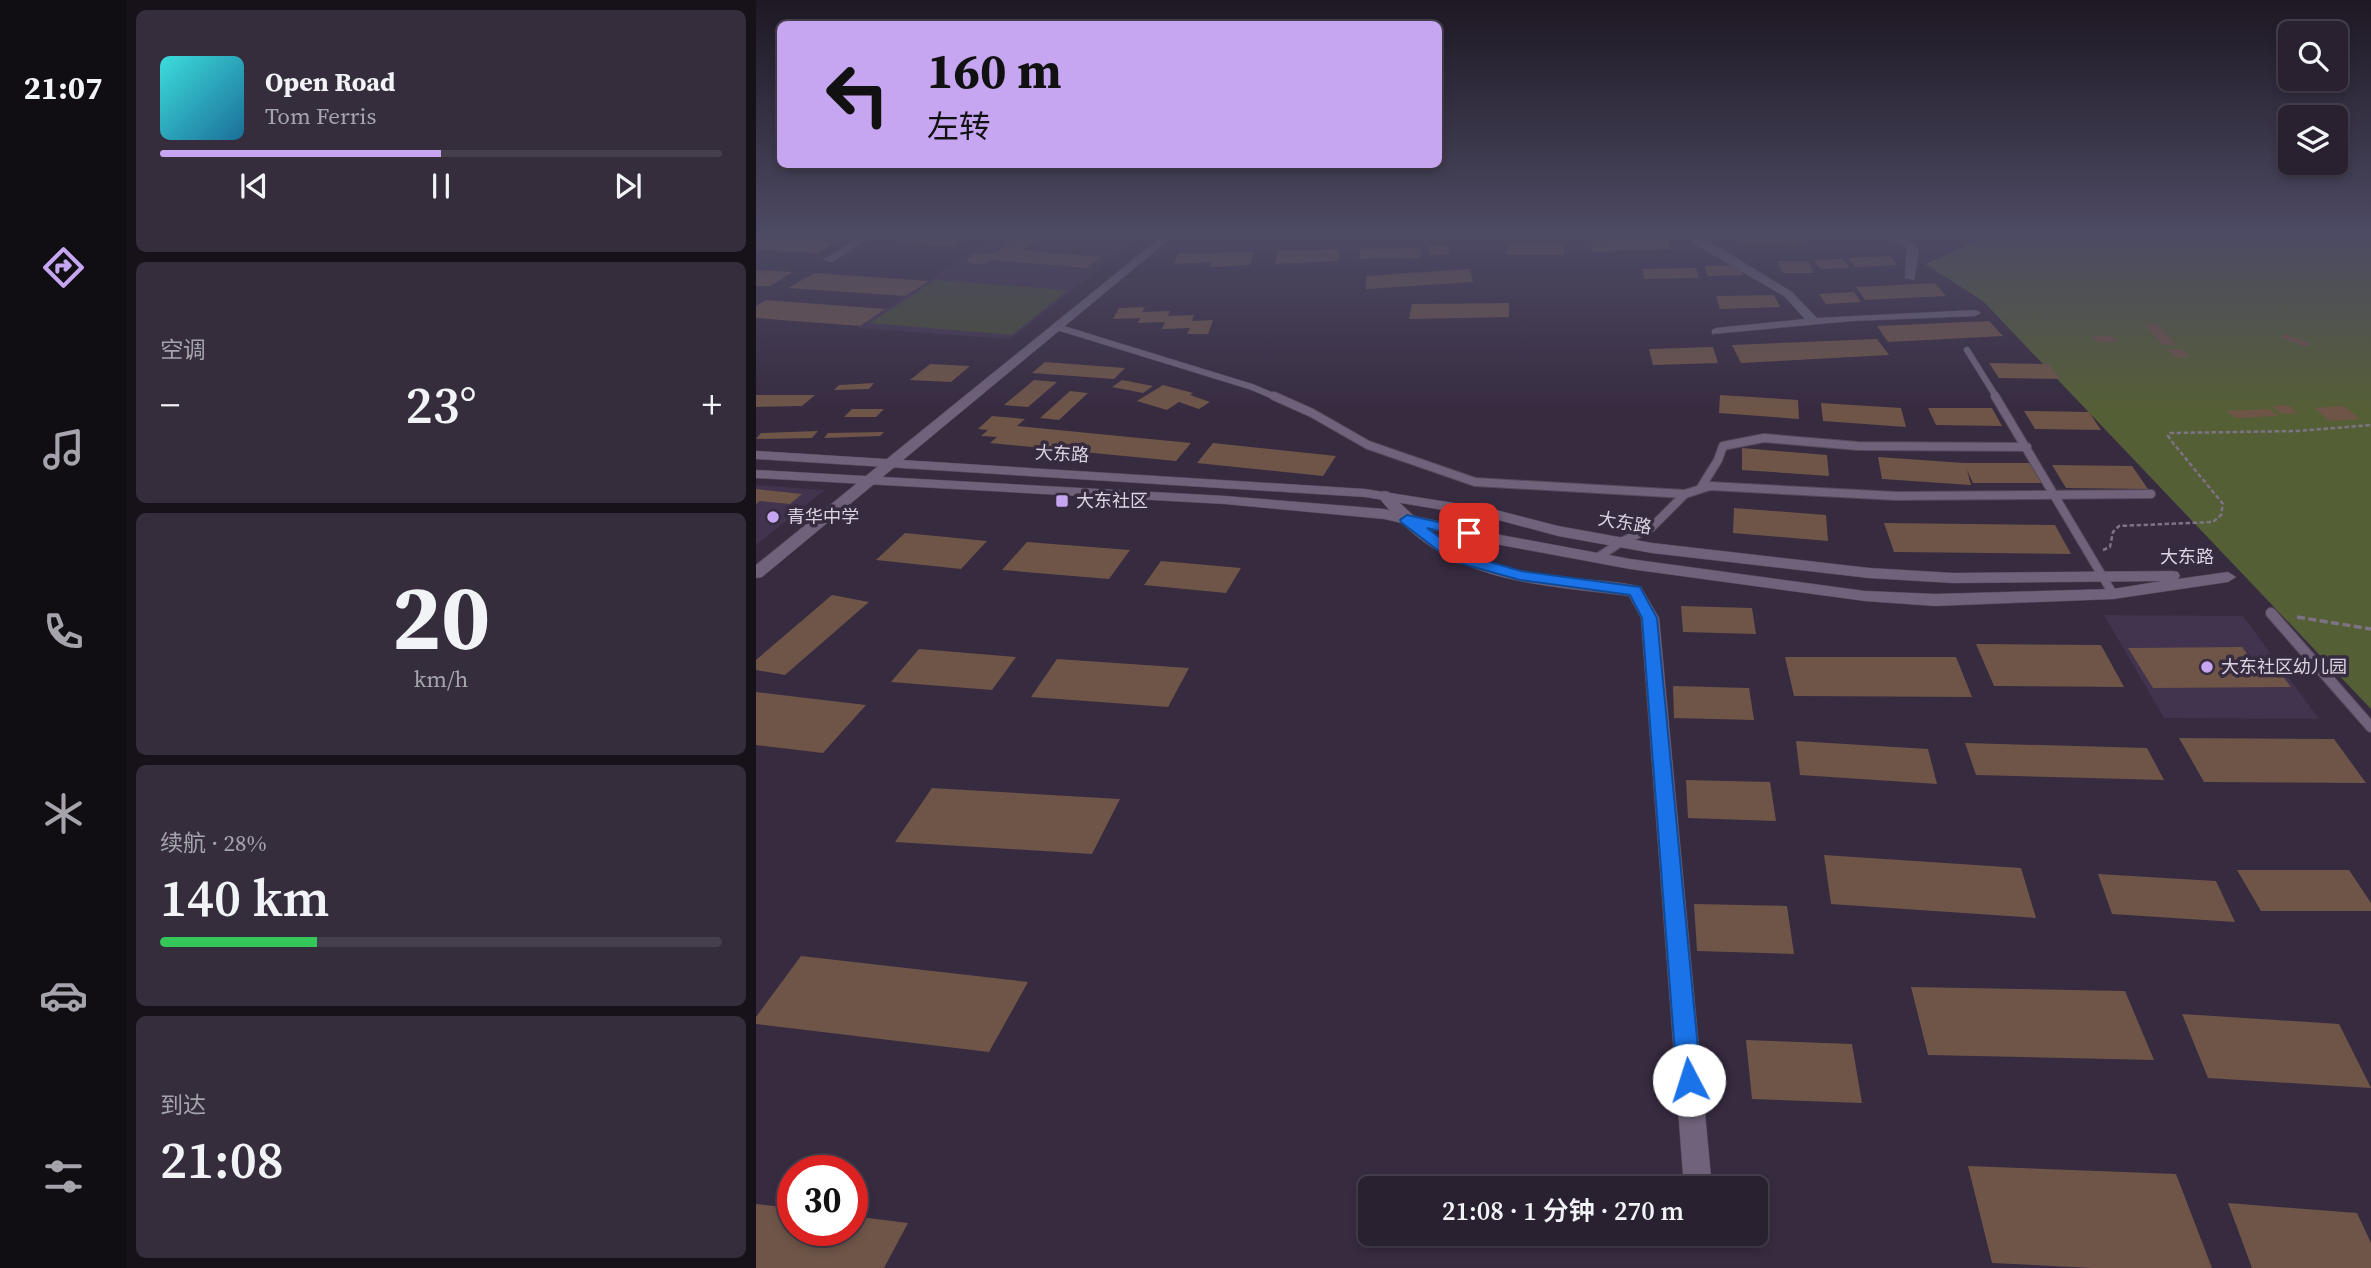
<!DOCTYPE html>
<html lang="zh">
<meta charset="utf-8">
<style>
body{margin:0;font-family:"Source Serif 4","Noto Sans SC",serif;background:#352d3c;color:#f1f3f6;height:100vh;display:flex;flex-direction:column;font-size:26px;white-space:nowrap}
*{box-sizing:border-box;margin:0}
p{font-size:23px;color:#a5a3ab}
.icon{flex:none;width:38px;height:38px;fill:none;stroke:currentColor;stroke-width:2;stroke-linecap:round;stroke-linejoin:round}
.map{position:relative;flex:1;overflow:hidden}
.sheet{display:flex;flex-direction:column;gap:10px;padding:10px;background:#17121a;width:630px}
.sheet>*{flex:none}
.hud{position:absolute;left:21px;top:21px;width:665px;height:147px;border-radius:10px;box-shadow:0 4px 10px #0003,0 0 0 2px #453e4c;background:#c6a6f0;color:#111;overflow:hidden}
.controls{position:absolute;left:1522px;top:21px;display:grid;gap:14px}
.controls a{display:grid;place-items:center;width:70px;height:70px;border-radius:10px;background:#292030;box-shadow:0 4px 10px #0003,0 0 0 2px #453e4c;font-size:35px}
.speed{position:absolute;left:21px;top:1155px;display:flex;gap:14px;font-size:35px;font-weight:700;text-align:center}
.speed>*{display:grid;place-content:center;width:91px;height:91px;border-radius:50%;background:#292030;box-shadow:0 4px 10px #0003,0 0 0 2px #453e4c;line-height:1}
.speed .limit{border:10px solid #d22;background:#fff;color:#111}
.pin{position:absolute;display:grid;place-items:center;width:60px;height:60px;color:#fff;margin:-30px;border-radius:14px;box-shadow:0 4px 10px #0006}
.me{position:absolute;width:77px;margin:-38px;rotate:355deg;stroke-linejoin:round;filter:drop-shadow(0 0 5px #0008)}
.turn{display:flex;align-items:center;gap:24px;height:147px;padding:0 35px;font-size:32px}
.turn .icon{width:91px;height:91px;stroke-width:2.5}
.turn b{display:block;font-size:49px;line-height:60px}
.big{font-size:52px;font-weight:600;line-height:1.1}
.sheet .card{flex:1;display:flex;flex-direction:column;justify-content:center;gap:10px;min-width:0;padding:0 24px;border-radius:10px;background:#352d3c}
.sheet .dial{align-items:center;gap:0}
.dial b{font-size:91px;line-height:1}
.song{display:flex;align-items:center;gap:21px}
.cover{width:84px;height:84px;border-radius:10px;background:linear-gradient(135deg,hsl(180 70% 55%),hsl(200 70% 35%))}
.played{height:7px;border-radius:4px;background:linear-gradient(90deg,#c6a6f0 50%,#453e4c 50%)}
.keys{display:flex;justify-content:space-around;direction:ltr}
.heat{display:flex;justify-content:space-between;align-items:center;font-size:38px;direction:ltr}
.charge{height:10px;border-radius:5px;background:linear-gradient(90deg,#34c759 28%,#453e4c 0)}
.trip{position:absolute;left:602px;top:1176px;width:410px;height:70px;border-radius:10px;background:#292030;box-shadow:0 4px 10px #0003,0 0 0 2px #453e4c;font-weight:600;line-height:70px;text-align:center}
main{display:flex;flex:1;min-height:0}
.menu{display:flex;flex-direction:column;width:126px;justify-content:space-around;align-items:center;background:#100d13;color:#a5a3ab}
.menu .icon{width:49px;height:49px}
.menu .active{color:#c6a6f0}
.menu b{font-size:32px;color:#f1f3f6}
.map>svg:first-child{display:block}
.built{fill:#42334e}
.green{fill:#474e34}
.forest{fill:#555f36}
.building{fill:#6e5548}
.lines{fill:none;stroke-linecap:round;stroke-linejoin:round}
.service-far2-casing{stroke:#53495a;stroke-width:7}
.service-far1-casing{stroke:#53495a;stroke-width:10}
.service-casing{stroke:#53495a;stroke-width:12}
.minor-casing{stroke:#53495a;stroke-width:1}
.tertiary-casing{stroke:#53495a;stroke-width:1}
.path-far1{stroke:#7d7384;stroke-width:2.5;stroke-dasharray:4.5 2.5;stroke-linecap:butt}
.path{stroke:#7d7384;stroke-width:3.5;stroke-dasharray:8 3.5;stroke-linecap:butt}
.service-far2{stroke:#6f627a;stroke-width:6}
.service-far1{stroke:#6f627a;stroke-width:8}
.service{stroke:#6f627a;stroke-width:10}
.minor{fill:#6f627a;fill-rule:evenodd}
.tertiary{fill:#6f627a;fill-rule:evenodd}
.route{fill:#1a73e8;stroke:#114b97;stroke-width:2}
.poi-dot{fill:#c6a6f0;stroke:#372b40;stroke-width:2.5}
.labels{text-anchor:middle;stroke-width:7;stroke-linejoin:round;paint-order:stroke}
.street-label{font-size:18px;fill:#dbd4e1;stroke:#372b40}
.poi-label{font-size:18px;fill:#dbd4e1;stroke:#372b40;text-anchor:start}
</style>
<main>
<nav class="menu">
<b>21:07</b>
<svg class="icon active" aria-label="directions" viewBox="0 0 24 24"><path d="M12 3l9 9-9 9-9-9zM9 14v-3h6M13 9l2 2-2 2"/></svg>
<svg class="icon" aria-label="music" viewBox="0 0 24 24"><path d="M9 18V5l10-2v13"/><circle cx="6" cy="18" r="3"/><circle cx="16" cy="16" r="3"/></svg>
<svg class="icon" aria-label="phone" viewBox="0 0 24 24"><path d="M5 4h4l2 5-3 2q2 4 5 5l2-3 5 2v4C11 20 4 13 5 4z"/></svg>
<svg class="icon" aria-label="climate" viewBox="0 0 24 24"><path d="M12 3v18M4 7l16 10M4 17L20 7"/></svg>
<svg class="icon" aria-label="car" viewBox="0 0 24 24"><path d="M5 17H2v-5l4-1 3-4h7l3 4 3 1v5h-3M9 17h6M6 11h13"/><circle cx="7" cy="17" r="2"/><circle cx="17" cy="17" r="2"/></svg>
<svg class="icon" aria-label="filters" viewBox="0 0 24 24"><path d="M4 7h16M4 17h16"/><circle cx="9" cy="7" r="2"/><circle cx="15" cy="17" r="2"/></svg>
</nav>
<section class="sheet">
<div class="card">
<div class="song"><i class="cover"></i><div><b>Open Road</b><p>Tom Ferris</p></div></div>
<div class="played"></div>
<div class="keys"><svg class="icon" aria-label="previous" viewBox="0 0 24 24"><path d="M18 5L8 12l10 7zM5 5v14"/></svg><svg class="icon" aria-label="pause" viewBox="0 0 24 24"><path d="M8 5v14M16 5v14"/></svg><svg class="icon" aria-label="next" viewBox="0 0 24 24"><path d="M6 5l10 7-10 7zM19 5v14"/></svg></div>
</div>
<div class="card"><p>空调</p>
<div class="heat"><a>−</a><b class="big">23°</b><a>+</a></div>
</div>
<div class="card dial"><b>20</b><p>km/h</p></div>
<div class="card"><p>续航 · 28%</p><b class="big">140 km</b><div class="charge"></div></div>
<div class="card"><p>到达</p><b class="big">21:08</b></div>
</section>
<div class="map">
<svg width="1615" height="1268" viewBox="0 0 1615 1268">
<rect width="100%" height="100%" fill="#372b40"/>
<!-- built -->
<g class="built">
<path d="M245 233H389L254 339 100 328Z"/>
<path d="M0 485 69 490 0 545Z"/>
<path d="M1348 615 1487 616 1563 719 1408 718Z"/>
</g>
<!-- green -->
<path class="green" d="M179 280 312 290 256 335 114 323Z"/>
<!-- forest -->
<path class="forest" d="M1269 233H1615V709L1227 301 1169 264 1229 237Z"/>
<!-- building -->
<g class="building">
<path d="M157 233H220L198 247 141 242Z"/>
<path d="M258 233H292L266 250 346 257 330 268 238 260 225 264 213 263 211 259 218 254 240 253 256 242 247 241Z"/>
<path d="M1083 233 1086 237 1049 239 1051 243 987 244 983 234Z"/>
<path d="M1158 233H1221L1226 238 1164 240Z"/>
<path d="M0 237 82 241 61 253 0 250Z"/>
<path d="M912 238 916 249 837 252 834 241Z"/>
<path d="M752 244H808V255H751Z"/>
<path d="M674 245H693V254L673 255Z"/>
<path d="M665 248 664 258 603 259 605 249Z"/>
<path d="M584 249 582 261 519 264 522 251Z"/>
<path d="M498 252 494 265 454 267 456 262 418 264 422 253Z"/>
<path d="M1134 256 1141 265 1099 267 1092 258Z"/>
<path d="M1086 259 1094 268 1065 269 1058 260Z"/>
<path d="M1021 261H1052L1058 273H1027Z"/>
<path d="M983 265 987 275 952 276 948 266Z"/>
<path d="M940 268 943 278 888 279 886 269Z"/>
<path d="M714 269 717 282 610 289V276Z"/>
<path d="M0 270 37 272 14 286H0Z"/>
<path d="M58 273 173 281 149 296 32 288Z"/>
<path d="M1179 283 1190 296 1109 300 1100 287Z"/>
<path d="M1098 292 1105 302 1070 304 1063 294Z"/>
<path d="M1018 295 1024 307 964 309 960 296Z"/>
<path d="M10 300 129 309 104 326 0 318V306Z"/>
<path d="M753 303V317L653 319 656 304Z"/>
<path d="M389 307 386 312 414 311 412 316 438 315 436 321 457 320 452 334H431L434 328 406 329 409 322 382 323 384 318 357 319 363 308Z"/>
<path d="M1233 321 1247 336 1132 342 1121 326Z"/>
<path d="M1388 324H1401L1420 345H1406Z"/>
<path d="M1530 334 1556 344 1550 347 1523 337Z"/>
<path d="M1336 336H1355L1361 342H1342Z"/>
<path d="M1121 339 1133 355 985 363 976 345Z"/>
<path d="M957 347 962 363 897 365 893 349Z"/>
<path d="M1411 349H1425L1434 357 1420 358Z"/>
<path d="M289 362 369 368 358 379 276 373Z"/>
<path d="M1233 363 1293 364 1304 379 1243 378Z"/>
<path d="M174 364 214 366 195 382 154 380Z"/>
<path d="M278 380 301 382 272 407 248 405Z"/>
<path d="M366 380 397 386 387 393 356 387Z"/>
<path d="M118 383 113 389 78 390 83 385Z"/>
<path d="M407 385 437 393 434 395 454 402 443 409 423 402 411 410 381 401Z"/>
<path d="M314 391 332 393 303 420 284 418Z"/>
<path d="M0 395H59L46 406 0 407Z"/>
<path d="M964 395 1042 400 1043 419 963 413Z"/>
<path d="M1065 403 1145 408 1150 427 1067 421Z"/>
<path d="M1532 405 1542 413 1526 414 1516 406Z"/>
<path d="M1588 406 1604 419 1574 421 1558 408Z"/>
<path d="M1172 408H1236L1246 426 1180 425Z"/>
<path d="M96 409H128L120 417H88Z"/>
<path d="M1513 409 1522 416 1479 418 1471 411Z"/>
<path d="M1268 411 1333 412 1345 430 1279 429Z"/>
<path d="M236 416 269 419 261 426 435 443 420 461 234 443 241 437 225 436 232 430 222 429Z"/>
<path d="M62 431 56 438 0 439 5 433Z"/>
<path d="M128 432 124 436 68 438 72 433Z"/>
<path d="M457 443 580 456 567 476 441 463Z"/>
<path d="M986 448 1071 455 1073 476 986 470Z"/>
<path d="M1122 457 1208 463H1276L1288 483H1217L1211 470 1215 485 1126 479Z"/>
<path d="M1296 465 1376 466 1392 489 1310 488Z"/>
<path d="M0 489 46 494 34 504 4 501 0 504Z"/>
<path d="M978 508 1070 515 1072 541 977 533Z"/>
<path d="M1128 523 1299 525 1315 554 1138 552Z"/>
<path d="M149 533 231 541 205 569 120 560Z"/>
<path d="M271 542 374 550 353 579 246 570Z"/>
<path d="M405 561 485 568 470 593 388 585Z"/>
<path d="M76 595 113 602 29 675 0 670V660Z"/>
<path d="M925 606 996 608 1000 634 927 632Z"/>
<path d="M1220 644 1345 645 1368 687 1238 686Z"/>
<path d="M1486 647 1497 662H1516L1535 687 1397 688 1372 648Z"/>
<path d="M163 649 260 657 236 690 135 682Z"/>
<path d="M1029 657H1200L1216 697 1038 696Z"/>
<path d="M301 659 433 668 412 707 275 697Z"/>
<path d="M917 686 993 688 998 720 918 718Z"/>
<path d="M0 692 110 705 67 753 0 745Z"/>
<path d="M1423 738 1578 739 1610 783 1448 782Z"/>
<path d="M1040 741 1172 749 1181 784 1044 775Z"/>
<path d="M1209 743 1391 748 1408 780 1220 775Z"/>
<path d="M930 780 1014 782 1020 821 932 818Z"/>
<path d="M176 788 364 799 336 854 139 842Z"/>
<path d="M1068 855 1265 868 1280 918 1075 904Z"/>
<path d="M1481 870H1593L1615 903V911H1505Z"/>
<path d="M1342 874 1460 881 1479 922 1356 914Z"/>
<path d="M938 904 1031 906 1038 954 941 951Z"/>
<path d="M45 956 272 982 233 1052 0 1024V1017Z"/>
<path d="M1155 987 1369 991 1398 1060 1172 1055Z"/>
<path d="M1426 1014 1583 1024 1615 1088 1452 1078Z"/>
<path d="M990 1040 1096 1044 1106 1103 996 1099Z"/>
<path d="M1212 1166 1420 1174 1456 1268H1336L1236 1263Z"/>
<path d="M1472 1203 1601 1213 1615 1243V1268H1496Z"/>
<path d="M0 1204 37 1208V1230H96V1216L152 1223 128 1268H0Z"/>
</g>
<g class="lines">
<!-- service-far2 casing -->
<g class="service-far2-casing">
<g id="service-far2">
<path d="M301 327 496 387 522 398"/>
<path d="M1211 350 1241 398"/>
</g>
</g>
<!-- service-far1 casing -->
<g class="service-far1-casing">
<g id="service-far1">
<path d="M518 396 556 413 612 445 719 482 929 494 954 486 1140 496 1395 494"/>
<path d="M1239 396 1357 594"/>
<path d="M944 489 962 460 967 446 1008 438 1102 446 1271 447"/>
<path d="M841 558 865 542 895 528 929 494"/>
</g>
</g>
<!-- service casing -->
<g class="service-casing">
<path id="service" d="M1515 613 1615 727"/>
</g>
<!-- minor casing -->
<g class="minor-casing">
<g id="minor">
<path d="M109 233H121L76 262 67 260Z"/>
<path d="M410 233H421L6 577 0 578V565Z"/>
<path d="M927 233H939L1036 292 1061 318 1219 310 1225 313 1219 316 1096 321 956 334V330L960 328 1049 319 1028 296 945 248Z"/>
<path d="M1121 233C1136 233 1155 237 1163 251L1158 280 1149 278 1151 248Z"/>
<path d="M628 491 633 492C696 556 728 568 816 578 839 581 863 581 885 587L903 618 956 1188H928L885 618 873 596C773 583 687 583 621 495Z"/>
</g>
</g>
<!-- tertiary casing -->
<g class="tertiary-casing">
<path id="tertiary" d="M0 451 609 489 736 509 802 526 896 543 1113 568 1197 573 1416 571 1422 572 1424 576 1422 579 1472 572 1480 577 1472 582 1357 599 1179 606 1109 601 874 569 734 543 628 519 469 504 0 478V470L469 496 628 509 734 533 874 559 1109 591 1179 594 1357 589 1406 581 1197 583 1113 578 896 553 802 536 735 518 609 497 0 459Z"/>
</g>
<!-- path-far1 -->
<path class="path-far1" d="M1347 550 1354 547 1357 532 1363 526 1457 522 1465 515 1467 504 1417 443 1412 436 1414 433 1542 431 1615 425"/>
<!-- path -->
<path class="path" d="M1541 617 1615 629"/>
<!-- service-far2 -->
<use href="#service-far2" class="service-far2"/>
<!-- service-far1 -->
<use href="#service-far1" class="service-far1"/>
<!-- service -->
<use href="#service" class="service"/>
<!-- minor -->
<use href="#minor" class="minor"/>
<!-- tertiary -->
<use href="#tertiary" class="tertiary"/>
</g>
<!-- sky -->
<linearGradient id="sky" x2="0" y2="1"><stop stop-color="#1e1823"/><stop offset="0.57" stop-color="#4d4a64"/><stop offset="1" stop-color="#4d4a64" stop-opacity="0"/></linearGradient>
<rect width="1615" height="411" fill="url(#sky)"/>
<!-- route -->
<path class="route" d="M651 515 718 530 720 533 713 538 671 528 706 554 765 571 884 587 901 618 945 1080 941 1088 933 1092 925 1088 921 1080 886 618 874 595 764 580 696 561 646 523 644 520Z"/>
<!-- markers -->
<g class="poi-dot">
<rect x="299" y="494" width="14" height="14" rx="3.5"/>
<circle cx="17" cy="517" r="7"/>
<circle cx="1451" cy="667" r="7"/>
</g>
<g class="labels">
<!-- street labels -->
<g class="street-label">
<text transform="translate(306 454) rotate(3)" y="6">大东路</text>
<text transform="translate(869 523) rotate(10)" y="6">大东路</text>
<text x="1431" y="563">大东路</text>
</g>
<!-- poi labels -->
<g class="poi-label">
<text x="320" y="507">大东社区</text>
<text x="31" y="523">青华中学</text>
<text x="1465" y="673">大东社区幼儿园</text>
</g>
</g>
</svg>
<div class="controls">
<a><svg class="icon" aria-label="search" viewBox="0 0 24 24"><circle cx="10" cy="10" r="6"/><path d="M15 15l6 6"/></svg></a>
<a><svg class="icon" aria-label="layers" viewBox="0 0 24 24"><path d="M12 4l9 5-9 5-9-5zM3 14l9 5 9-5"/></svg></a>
</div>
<div class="speed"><div class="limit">30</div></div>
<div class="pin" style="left:713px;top:533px;background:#d93025"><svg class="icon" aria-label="arrive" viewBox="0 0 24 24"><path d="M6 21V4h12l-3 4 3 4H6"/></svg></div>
<svg class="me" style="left:933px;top:1080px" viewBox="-20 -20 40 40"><circle r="19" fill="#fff"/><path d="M0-13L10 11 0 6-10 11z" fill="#1a73e8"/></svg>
<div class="trip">21:08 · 1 分钟 · 270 m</div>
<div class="hud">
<div class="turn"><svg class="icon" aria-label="left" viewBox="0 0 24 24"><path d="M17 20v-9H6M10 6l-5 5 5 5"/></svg><div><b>160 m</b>左转</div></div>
</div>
</div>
</main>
